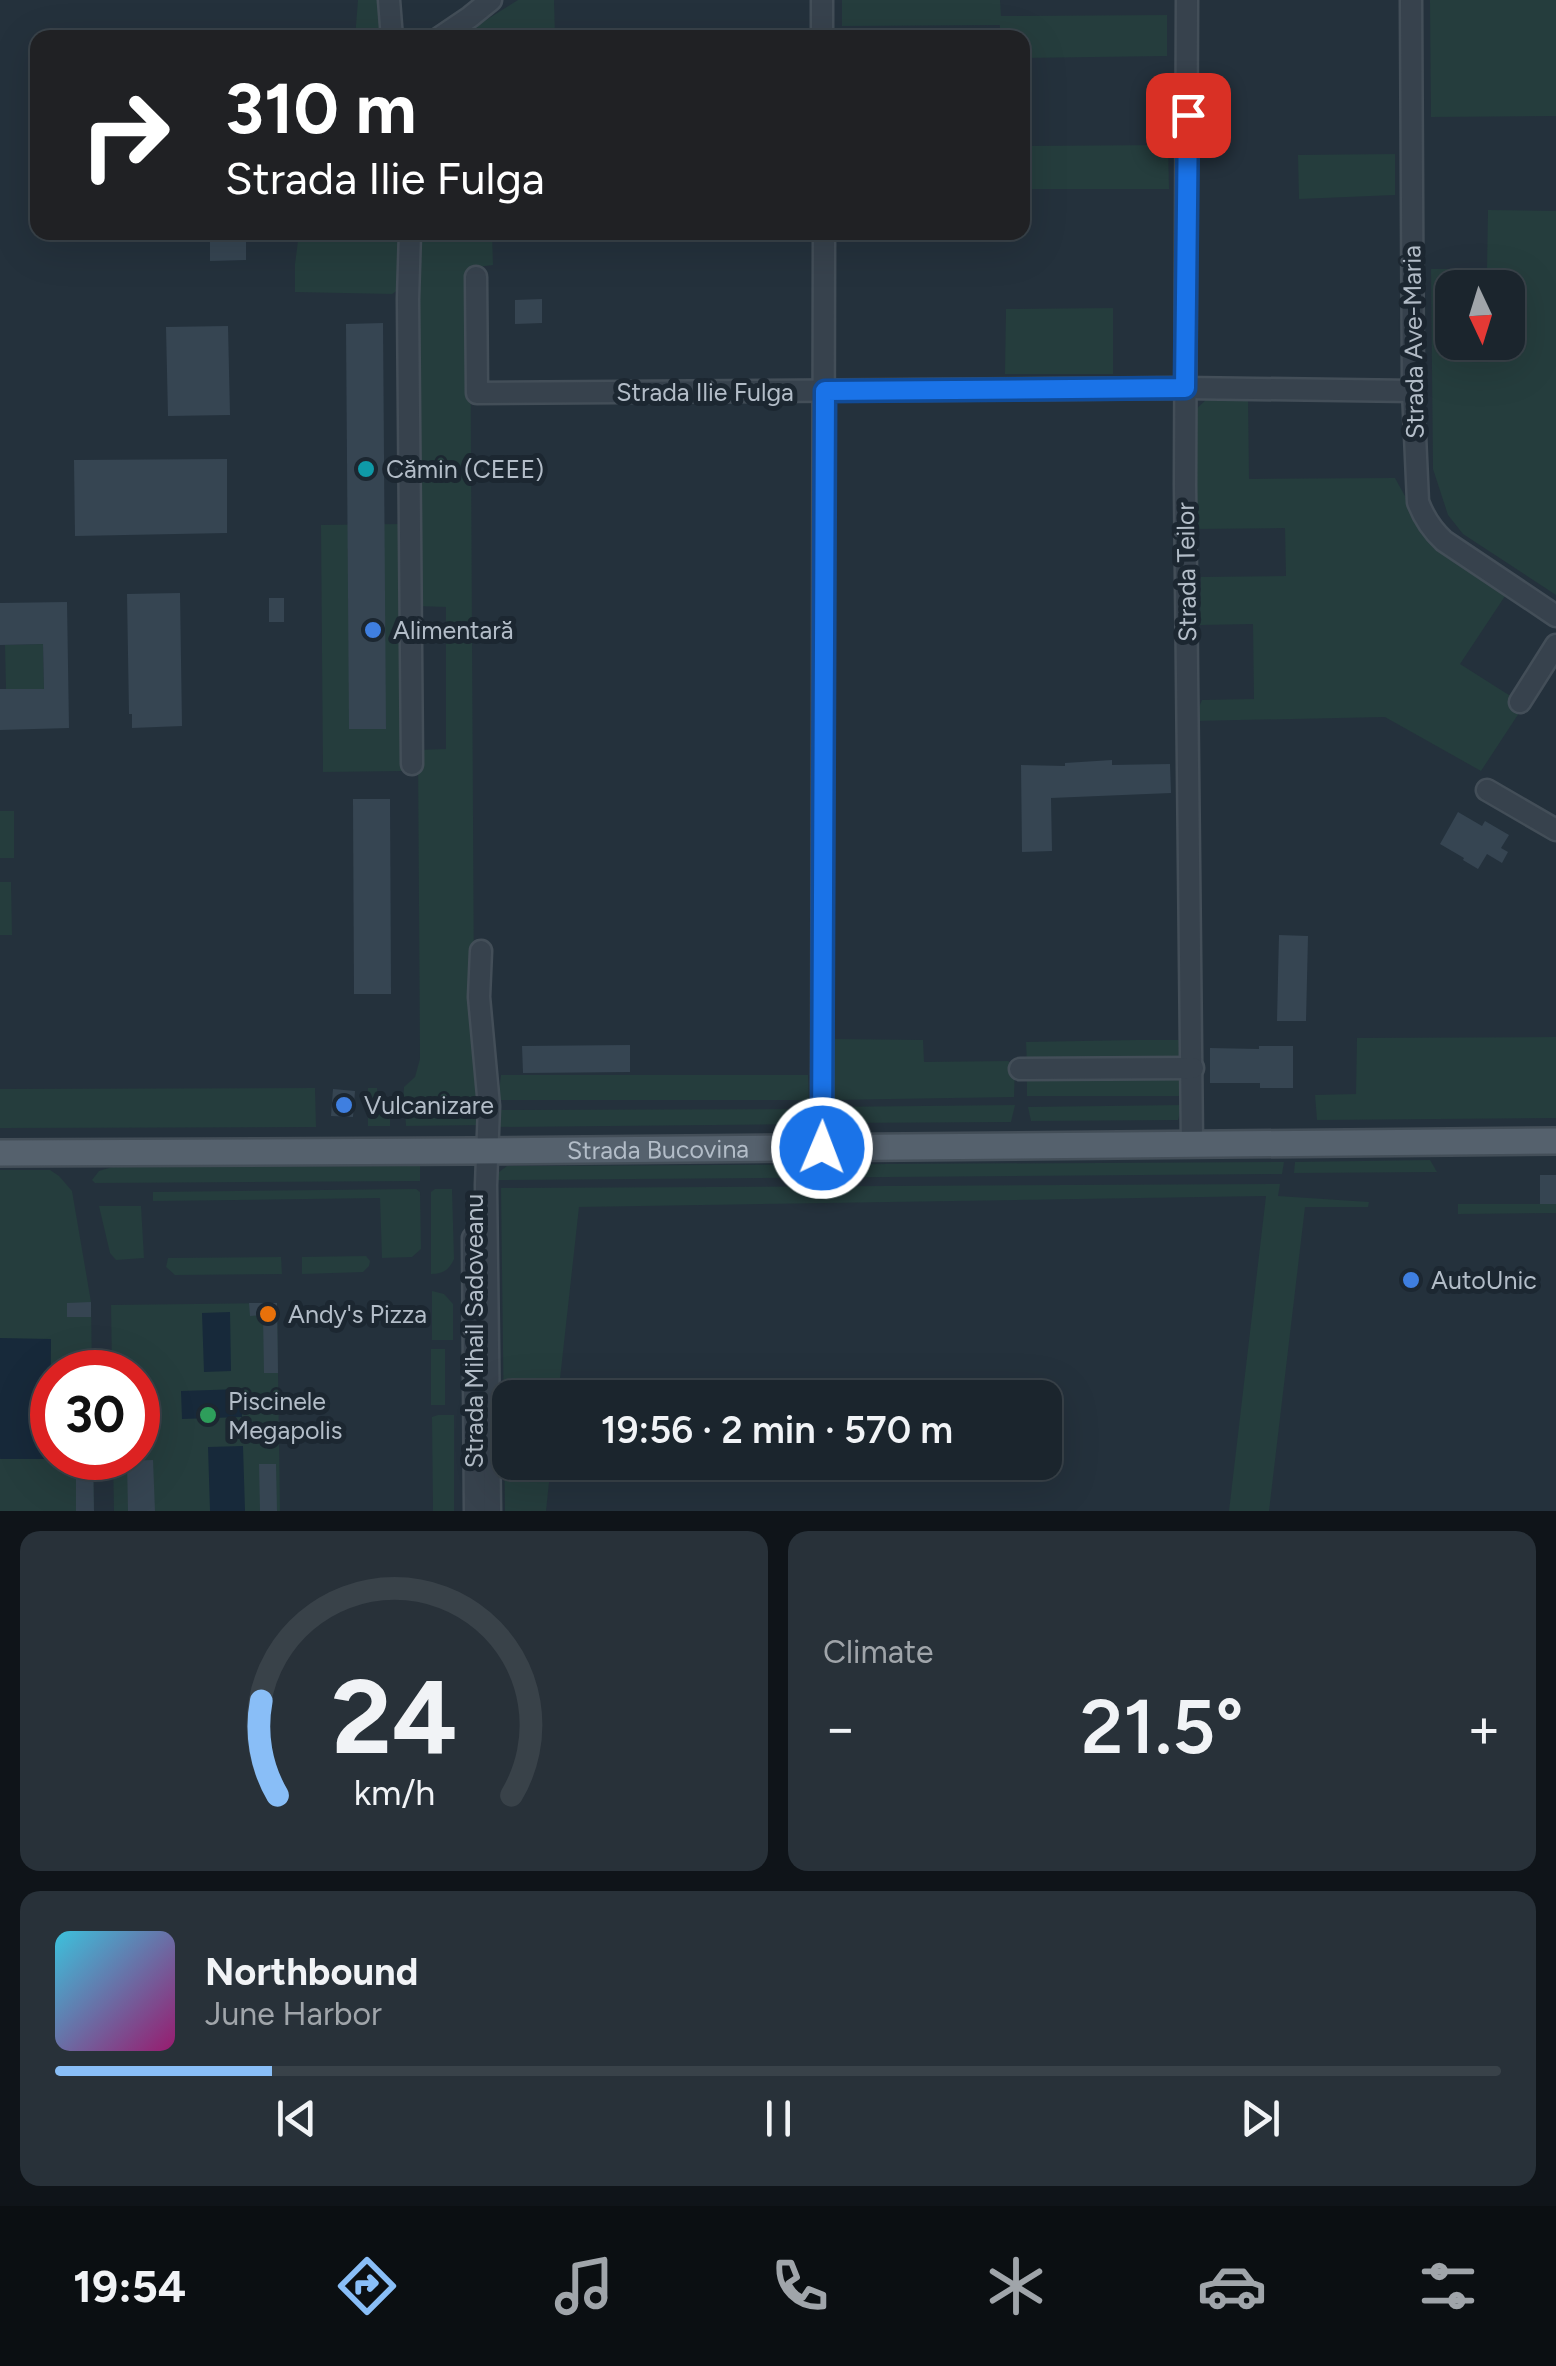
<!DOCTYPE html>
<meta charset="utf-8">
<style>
body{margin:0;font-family:Figtree,sans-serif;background:#283139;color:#f1f3f6;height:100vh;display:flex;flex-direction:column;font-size:38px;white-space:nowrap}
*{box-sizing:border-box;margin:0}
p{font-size:32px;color:#a0a5aa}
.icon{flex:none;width:55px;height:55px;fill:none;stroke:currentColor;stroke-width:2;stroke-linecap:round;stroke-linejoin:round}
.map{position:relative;height:1511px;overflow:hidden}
.details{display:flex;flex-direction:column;gap:20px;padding:20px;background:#0f1419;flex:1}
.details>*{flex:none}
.hud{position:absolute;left:30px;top:30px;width:1000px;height:210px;border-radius:20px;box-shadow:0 10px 40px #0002,0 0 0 2px #394249;background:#202124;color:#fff;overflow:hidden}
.needle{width:65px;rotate:176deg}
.tools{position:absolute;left:1435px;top:270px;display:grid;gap:20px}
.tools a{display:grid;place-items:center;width:90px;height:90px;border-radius:20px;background:#1b252d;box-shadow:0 10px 40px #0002,0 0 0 2px #394249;font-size:50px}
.speed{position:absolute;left:30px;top:1350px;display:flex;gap:20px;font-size:50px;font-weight:700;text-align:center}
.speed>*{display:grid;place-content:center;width:130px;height:130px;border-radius:50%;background:#1b252d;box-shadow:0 10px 40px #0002,0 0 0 2px #394249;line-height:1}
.speed .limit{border:15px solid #d22;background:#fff;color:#111}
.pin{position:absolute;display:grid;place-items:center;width:85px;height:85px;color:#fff;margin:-42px;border-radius:20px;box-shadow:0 5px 15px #0006}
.me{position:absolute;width:110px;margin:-55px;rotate:1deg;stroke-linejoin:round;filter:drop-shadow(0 0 8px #0008)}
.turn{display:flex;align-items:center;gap:35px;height:210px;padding:0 30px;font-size:45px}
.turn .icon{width:130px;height:130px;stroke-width:2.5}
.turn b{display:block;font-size:70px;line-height:85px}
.big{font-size:75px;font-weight:600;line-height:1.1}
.details .tile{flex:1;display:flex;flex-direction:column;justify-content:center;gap:15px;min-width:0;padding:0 35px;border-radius:20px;background:#283139}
.details .dial{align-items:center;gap:0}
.dial svg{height:260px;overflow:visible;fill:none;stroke:#394249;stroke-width:7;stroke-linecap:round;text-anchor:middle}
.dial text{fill:#f1f3f6;stroke:none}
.song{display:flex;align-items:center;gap:30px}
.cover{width:120px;height:120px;border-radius:15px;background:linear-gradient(135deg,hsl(190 70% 55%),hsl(320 70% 35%))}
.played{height:10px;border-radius:5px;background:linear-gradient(90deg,#89bef7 15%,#394249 15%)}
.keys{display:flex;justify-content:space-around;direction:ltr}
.heat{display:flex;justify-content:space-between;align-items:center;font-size:55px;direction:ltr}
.details .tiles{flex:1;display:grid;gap:20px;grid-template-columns:1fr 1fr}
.tile:last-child{grid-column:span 2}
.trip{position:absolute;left:492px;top:1380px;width:570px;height:100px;border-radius:20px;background:#1b252d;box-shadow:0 10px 40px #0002,0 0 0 2px #394249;font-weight:600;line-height:100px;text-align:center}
.tabs{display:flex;height:160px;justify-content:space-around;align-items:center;background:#0b0f12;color:#a0a5aa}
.tabs .icon{width:70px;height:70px}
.tabs .on{color:#89bef7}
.tabs b{font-size:45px;color:#f1f3f6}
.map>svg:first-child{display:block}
.green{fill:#253d3d;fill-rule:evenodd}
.water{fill:#17293a}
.building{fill:#364552}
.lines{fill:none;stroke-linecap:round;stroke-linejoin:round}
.minor-casing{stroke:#434e58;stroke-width:25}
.major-casing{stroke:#434e58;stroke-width:30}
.minor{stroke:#37424d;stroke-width:20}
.major{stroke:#55616d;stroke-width:25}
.route-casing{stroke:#114b97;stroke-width:25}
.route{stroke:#1a73e8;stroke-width:18}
.culture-dot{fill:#0f9aa8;stroke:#1c2731;stroke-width:4}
.shop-dot{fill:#3f7fe0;stroke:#1c2731;stroke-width:4}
.food-dot{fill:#e8710a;stroke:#1c2731;stroke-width:4}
.leisure-dot{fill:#2e9e5b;stroke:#1c2731;stroke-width:4}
.labels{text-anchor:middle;stroke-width:10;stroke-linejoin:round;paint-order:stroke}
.street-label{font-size:25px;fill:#b3bdc8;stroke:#1c2731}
.poi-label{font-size:25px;fill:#b3bdc8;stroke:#1c2731;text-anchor:start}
</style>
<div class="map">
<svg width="1556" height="1511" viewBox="0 0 1556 1511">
<rect width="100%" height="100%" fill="#24313c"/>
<!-- green -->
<g class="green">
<path d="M358 0H382L385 37 355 38Z"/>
<path d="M518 0H554L555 37H459Z"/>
<path d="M842 0H1000L1001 16 1167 15V56L1023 58 1022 38 1000 37V25L842 26Z"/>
<path d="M1430 0H1556V116L1431 117Z"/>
<path d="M1168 145 1169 189H1023V146Z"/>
<path d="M1395 154V195L1299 199 1298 155Z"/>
<path d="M1488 210 1556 211V595L1463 534 1448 515 1433 469 1431 269H1487ZM1452 288H1508V342H1452Z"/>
<path d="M299 233H402L404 286 392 294 295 292V264Z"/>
<path d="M419 233H492L493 265 470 268 474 999 482 1101 403 1103 404 1087 415 1077 420 1059 418 750 446 749V607L417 606 416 301Z"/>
<path d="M1113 308V374H1005L1006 309Z"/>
<path d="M1209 397H1248L1249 479 1395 478 1411 507 1507 593 1460 664 1512 697 1521 710 1481 771 1385 717 1193 721 1202 700 1254 699 1253 624 1200 625 1201 577 1286 576 1285 528 1192 529 1193 412Z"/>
<path d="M400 524 403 771 323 772 321 525Z"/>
<path d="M43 644 44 689H6L5 645Z"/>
<rect x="0" y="811" width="14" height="47"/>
<path d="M0 882H11L12 935H0Z"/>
<path d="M1556 1037V1118L1317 1120 1315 1095 1356 1094 1357 1038Z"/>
<path d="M831 1039 923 1040 924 1062 1008 1061 1015 1065 1014 1097 829 1100Z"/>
<path d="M1136 1040H1184V1063L1027 1064 1026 1042Z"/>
<path d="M501 1075H808L809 1100H498Z"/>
<path d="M1027 1075H1182L1184 1096H1027Z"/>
<path d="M315 1088 316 1127 0 1128V1089Z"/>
<path d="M368 1088H377V1112H390V1126H368Z"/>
<path d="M1015 1105 1011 1122 835 1123 829 1118 828 1107Z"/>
<path d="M1182 1105 1178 1120 1031 1121 1028 1107Z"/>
<path d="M812 1109V1116L807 1124 495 1127V1110Z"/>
<path d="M405 1110H485V1125L406 1126Z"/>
<path d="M1430 1160 1437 1172 1294 1173 1295 1162Z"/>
<path d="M1284 1162 1282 1174 494 1180 499 1172 507 1166Z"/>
<path d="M420 1166V1181L95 1183 92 1180 99 1171 112 1167Z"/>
<path d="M0 1170H50L59 1176 72 1191 91 1302 92 1372H52V1458H93L94 1511H0Z"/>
<path d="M1280 1184 1278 1196 1369 1202 1368 1207H1305L1269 1511H1229L1266 1196 579 1207 558 1397 510 1398V1462L551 1463 546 1511H505L501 1188Z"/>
<path d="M416 1189 420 1192 421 1249 412 1257 382 1258 380 1198 153 1201V1192Z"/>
<path d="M435 1189H452L454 1259C449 1270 443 1274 431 1274V1192Z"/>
<path d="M1458 1204H1556V1213L1458 1214Z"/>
<path d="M99 1206H141L144 1258 116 1260 110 1253Z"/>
<path d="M366 1256 370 1261 369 1266 363 1272 302 1274V1257Z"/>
<path d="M281 1257 282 1274 175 1275 166 1267 168 1258Z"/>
<path d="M432 1291 444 1294 453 1304V1340H432Z"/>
<path d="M277 1303 280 1511H114L113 1458H138V1372H112L111 1305Z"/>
<rect x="431" y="1349" width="14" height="56"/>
<path d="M438 1415H454V1511H433L432 1417Z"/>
</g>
<!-- water -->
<g class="water">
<path d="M230 1312 231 1371 204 1372 202 1313Z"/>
<path d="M0 1338 51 1339 50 1459H0Z"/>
<path d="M241 1389 242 1417 182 1419 181 1391Z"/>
<path d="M243 1446 245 1511H210L208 1447Z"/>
</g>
<!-- building -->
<g class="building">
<path d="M210 232H246V260L210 261Z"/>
<path d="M542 299V323L515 324V300Z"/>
<path d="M383 323 386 729H349L346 324Z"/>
<path d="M228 326 230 415 168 416 166 327Z"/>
<path d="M227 459V533L75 536 74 460Z"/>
<path d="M180 593 182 726 132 728V714H129L127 594Z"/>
<rect x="269" y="598" width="15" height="24"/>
<path d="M67 602 69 728 0 730V689H44L43 644 0 645V603Z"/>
<path d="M1112 760V765L1170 764 1171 793 1051 798 1052 851 1022 852 1021 765 1065 766V763Z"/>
<path d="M353 799H390L391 994H354Z"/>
<path d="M1458 812 1482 826 1485 821 1509 835 1501 848 1508 852 1502 863 1487 854 1478 869 1463 860 1464 858 1440 844Z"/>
<path d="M1279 935 1308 936 1306 1021H1277Z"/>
<path d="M630 1045V1072L523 1073 522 1046Z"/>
<path d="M1259 1046H1293V1088H1260V1083H1210V1048L1259 1049Z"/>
<path d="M333 1089 355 1091 353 1117 331 1116Z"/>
<rect x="1540" y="1175" width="16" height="29"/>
<path d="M91 1302V1317H67V1303Z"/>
<path d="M249 1303H277L278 1373H264L263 1315 250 1316Z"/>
<path d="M76 1458H93L94 1511H76Z"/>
<path d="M153 1460 155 1511H128L127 1461Z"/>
<path d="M259 1464H276L277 1511H260Z"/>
</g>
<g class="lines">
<!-- minor casing -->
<g class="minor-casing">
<g id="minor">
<path d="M389 0 392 38"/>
<path d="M822 0V38"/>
<path d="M1187 0 1185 485 1192 1144"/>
<path d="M1411 0 1413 391 1418 502C1424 518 1431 529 1444 541L1556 616"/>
<path d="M439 38 470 17 491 0"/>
<path d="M410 232 408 299 412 764"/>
<path d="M476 277 477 393 1185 388 1413 391"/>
<path d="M1520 702 1556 645"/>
<path d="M1487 790 1556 830"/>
<path d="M481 951 479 997 489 1106 486 1185 490 1511"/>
<path d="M1020 1069 1193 1068"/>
<path d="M822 1148 824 232"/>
<path d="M473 1238 475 1511"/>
</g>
</g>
<!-- major casing -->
<g class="major-casing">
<g id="major">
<path id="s1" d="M0 1153 472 1151 1556 1141"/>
</g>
</g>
<!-- minor -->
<use href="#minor" class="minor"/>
<!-- major -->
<use href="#major" class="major"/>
</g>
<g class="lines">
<!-- route casing -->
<g class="route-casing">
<path id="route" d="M822 1148 825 391 1185 388 1188 115"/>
</g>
<!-- route -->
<use href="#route" class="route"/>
</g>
<!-- markers -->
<circle class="culture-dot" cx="366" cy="469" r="10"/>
<g class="shop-dot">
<circle cx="373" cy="630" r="10"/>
<circle cx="344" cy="1105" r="10"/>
<circle cx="1411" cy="1280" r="10"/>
</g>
<circle class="food-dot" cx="268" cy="1314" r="10"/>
<circle class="leisure-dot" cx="208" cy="1415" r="10"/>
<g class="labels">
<!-- street labels -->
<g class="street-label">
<text transform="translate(1413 342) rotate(-91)" y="9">Strada Ave-Maria</text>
<text x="705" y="401">Strada Ilie Fulga</text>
<text transform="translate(1186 572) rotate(-91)" y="9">Strada Teilor</text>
<text dy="9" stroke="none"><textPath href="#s1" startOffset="658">Strada Bucovina</textPath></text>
<text transform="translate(474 1331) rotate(-90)" y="9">Strada Mihail Sadoveanu</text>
</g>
<!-- poi labels -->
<g class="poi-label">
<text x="386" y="478">Cămin (CEEE)</text>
<text x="393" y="639">Alimentară</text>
<text x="364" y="1114">Vulcanizare</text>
<text x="1431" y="1289">AutoUnic</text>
<text x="288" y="1323">Andy's Pizza</text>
<text x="228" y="1410">Piscinele<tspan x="228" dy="29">Megapolis</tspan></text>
</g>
</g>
</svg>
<div class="tools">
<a><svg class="needle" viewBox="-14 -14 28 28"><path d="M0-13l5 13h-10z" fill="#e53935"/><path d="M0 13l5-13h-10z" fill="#a0a5aa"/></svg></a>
</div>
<div class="speed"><div class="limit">30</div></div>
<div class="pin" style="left:1188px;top:115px;background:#d93025"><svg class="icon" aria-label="arrive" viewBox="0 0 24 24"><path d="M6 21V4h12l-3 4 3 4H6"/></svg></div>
<svg class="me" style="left:822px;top:1148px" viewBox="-20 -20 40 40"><circle r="17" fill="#1a73e8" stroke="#fff" stroke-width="3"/><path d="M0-11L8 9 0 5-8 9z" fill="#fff"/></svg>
<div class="trip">19:56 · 2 min · 570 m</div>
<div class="hud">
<div class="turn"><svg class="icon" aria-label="right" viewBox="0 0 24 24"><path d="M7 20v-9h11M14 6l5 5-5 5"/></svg><div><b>310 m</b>Strada Ilie Fulga</div></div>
</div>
</div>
<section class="details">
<div class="tiles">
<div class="tile dial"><svg viewBox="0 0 100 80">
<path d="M14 69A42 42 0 1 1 86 69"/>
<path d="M14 69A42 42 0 0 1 9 40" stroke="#89bef7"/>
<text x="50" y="56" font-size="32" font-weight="700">24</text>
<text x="50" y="72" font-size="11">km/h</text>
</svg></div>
<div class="tile"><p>Climate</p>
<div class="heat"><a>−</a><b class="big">21.5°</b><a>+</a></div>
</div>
<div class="tile">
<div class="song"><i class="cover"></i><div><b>Northbound</b><p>June Harbor</p></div></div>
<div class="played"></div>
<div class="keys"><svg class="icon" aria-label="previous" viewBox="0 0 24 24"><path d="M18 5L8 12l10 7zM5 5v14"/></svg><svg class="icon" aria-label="pause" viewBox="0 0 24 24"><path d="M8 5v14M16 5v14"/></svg><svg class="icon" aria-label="next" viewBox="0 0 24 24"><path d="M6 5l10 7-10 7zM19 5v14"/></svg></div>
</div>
</div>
</section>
<nav class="tabs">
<b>19:54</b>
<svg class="icon on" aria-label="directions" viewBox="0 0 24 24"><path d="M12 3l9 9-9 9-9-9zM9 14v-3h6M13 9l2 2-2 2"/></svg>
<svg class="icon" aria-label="music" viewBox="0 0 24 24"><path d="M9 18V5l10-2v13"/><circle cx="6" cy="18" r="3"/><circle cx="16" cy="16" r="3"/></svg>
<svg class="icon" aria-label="phone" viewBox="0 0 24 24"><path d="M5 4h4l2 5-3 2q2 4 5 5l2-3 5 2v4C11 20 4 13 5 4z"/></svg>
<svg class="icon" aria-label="climate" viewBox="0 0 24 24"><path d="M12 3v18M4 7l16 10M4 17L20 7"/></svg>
<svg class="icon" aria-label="car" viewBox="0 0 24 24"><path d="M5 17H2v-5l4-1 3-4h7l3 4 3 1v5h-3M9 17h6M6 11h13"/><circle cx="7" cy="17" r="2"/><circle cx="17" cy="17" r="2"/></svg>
<svg class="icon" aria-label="filters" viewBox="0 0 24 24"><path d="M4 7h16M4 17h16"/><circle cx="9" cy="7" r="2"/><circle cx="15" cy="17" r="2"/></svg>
</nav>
